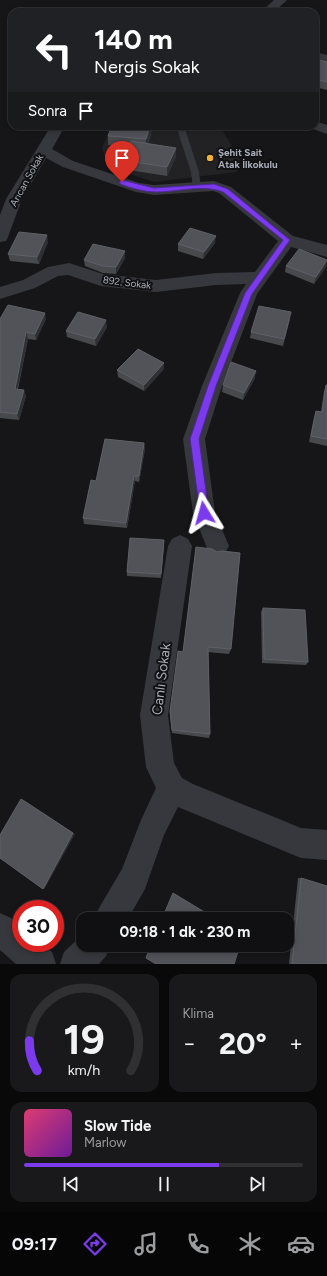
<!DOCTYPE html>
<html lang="tr">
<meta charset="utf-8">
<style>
body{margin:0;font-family:Figtree,sans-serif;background:#19191b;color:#f1f3f6;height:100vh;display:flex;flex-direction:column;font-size:15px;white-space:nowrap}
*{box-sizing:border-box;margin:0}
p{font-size:13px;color:#9c9d9f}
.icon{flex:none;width:22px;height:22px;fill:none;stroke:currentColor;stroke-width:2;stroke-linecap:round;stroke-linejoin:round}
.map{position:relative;height:964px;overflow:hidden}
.details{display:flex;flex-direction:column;gap:10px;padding:10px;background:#09090a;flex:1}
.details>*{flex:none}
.hud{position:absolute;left:8px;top:8px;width:311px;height:122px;border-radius:12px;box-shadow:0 2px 6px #0003,0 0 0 1px #303032;background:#202124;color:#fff;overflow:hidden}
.speed{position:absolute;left:12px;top:900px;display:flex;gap:8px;font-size:20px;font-weight:700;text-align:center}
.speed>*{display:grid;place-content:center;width:52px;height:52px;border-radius:50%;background:#101012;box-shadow:0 2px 6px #0003,0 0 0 1px #303032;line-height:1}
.speed .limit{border:6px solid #d22;background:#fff;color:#111}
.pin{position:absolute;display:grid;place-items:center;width:34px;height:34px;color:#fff;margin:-41px -17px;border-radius:50% 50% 50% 0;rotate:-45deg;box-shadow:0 0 4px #0007}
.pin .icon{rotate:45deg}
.me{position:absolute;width:44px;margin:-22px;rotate:352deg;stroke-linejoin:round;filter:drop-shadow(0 0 3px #0008)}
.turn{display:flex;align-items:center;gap:14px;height:84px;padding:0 20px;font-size:18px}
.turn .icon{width:52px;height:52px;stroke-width:2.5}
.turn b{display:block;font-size:28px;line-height:34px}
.then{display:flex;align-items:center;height:38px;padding:0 20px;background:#0003;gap:8px;font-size:15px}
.big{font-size:30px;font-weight:700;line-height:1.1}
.details .tile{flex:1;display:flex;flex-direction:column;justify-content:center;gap:6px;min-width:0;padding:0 14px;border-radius:12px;background:#19191b}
.details .dial{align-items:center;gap:0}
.dial svg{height:104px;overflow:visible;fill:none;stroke:#303032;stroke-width:7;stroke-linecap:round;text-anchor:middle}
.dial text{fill:#f1f3f6;stroke:none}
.song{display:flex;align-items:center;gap:12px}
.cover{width:48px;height:48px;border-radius:6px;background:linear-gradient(135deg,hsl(340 70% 55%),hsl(280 70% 35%))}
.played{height:4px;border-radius:2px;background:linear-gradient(90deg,#7c3aed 70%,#303032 70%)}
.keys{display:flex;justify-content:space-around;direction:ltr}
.heat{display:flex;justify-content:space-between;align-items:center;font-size:22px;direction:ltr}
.details .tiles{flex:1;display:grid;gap:10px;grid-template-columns:1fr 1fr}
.tile:last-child{grid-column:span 2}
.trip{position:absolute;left:76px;top:912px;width:218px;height:40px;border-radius:12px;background:#101012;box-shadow:0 2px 6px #0003,0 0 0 1px #303032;font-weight:700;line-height:40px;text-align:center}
.tabs{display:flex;height:64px;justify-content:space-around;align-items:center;background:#060607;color:#9c9d9f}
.tabs .icon{width:28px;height:28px}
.tabs .active{color:#7c3aed}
.tabs b{font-size:18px;color:#f1f3f6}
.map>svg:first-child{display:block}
.built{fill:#222225}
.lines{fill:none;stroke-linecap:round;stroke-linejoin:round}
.lane{fill:#37383d;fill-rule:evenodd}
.street{fill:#37383d;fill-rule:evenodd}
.wall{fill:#47494d}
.shaded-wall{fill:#2f3033}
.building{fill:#525359;stroke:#5f6168}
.route{fill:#7c3aed;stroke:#51269a}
.poi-dot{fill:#f2b134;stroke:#111113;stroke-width:1.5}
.labels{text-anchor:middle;stroke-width:4;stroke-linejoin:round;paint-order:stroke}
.far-poi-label{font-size:10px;font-weight:bold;fill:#a8adb8;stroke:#111113;text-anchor:start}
.far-street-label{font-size:10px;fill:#a8adb8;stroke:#111113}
.near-street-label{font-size:14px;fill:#a8adb8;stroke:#111113}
</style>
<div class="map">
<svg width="327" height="964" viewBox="0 0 327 964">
<rect width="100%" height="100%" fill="#161618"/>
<!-- built -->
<path class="built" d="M111 126H220L242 164 236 172 154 182 108 167 102 148Z"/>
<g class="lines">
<!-- lane -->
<path class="lane" d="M178 126H186V132L199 172 201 188 200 190H194L193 188 191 172 178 132Z"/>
<!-- street -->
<g class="street">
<path d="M274 0H287L274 12H261Z"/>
<path d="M315 52 327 55V63L315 60Z"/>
<path d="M315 121 327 125V134L310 128 309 126H315Z"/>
<path d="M51 126H65L52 149 73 161 139 183 154 185 214 181 231 187 293 236 327 245V257L291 247 257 294 222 386 205 439 215 513 229 546 225 553 217 557 209 553 193 513 183 439 202 386 240 293 246 284 216 285 156 292 101 286 68 275 58 276 35 288 0 299V287L23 280 48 267 69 263 103 274 156 280 216 273 255 272 278 241 219 193 213 191 154 195 136 192 63 167 46 158 22 199 8 237 6 241 0 242V215L6 199Z"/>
<path d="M180 535 188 539 192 546 168 715 174 763 182 778 193 784 301 828 327 830V860L301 858 178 807 164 835 145 889 128 919H94L99 908 122 869 141 820 156 788 146 767 140 715 168 546 172 539Z"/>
<path d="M0 913 11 918 21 926V943H40L52 952 56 964H16L0 950Z"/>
<path d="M83 934V945H111L106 956 99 964H60L64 952Z"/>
</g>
</g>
<!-- wall -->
<g class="wall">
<path d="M315 59 327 62V90L315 87Z"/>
<path d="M153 126 148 144 176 157 167 176 122 169 121 160 128 147 108 145V136Z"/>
<path d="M48 242 39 264 10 261 8 254Z"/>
<path d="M215 243 203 259 178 251V244Z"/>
<path d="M125 258 116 274 103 273 85 266 84 260Z"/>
<path d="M286 266 326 267 314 284 285 272Z"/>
<path d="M0 319H46L36 340 28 339 18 389 26 396 19 420 0 418Z"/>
<path d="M290 319 283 346 250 338 251 332Z"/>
<path d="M107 327 96 346 67 337 66 331Z"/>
<path d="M164 363V369L144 391 118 377 117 370Z"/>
<path d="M255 378 243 400 222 392 223 385Z"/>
<path d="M326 385H327V446L309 442 314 417 316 411 321 412 324 391Z"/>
<path d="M144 443 145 449 139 482 135 481 127 528 84 524 83 518Z"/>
<path d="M164 545 161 578 127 576V572Z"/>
<path d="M196 547 231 649 229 654 208 652 210 734 209 738 172 733 170 715V711L183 652Z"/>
<path d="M263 608 308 662 306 665 262 663 261 612Z"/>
<path d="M298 878H301L327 964H289Z"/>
</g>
<!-- shaded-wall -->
<g class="shaded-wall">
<path d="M150 126H153L146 149V139Z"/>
<path d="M176 148V157L167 176V167Z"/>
<path d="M47 235 48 242 39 264 37 257Z"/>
<path d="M216 236 215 243 203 259 204 252Z"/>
<path d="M125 251V258L116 274V267Z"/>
<path d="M327 261 326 267 314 284 316 277Z"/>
<path d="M45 313 46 319 36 340 35 334Z"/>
<path d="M106 320 107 327 96 346 95 339Z"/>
<path d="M26 332 28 339 16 395 15 389Z"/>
<path d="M164 363V369L144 391V385Z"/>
<path d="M256 371 255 378 243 400 244 393Z"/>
<path d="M24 390 26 396 19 420 17 414Z"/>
<path d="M144 443 145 449 139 482V476Z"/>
<path d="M134 476 135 481 127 528 126 523Z"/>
<path d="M24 800 75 834 45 888 43 889Z"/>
</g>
<!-- building -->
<g class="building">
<path d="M315 59 327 62V82L315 79Z"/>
<path d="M112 126H150L146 139 108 136Z"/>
<path d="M131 141 176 148 167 167 121 160Z"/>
<path d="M190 228 216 236 204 252 178 244Z"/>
<path d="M19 232 47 235 37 257 8 254Z"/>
<path d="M93 244 125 251 116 267 103 266 84 260Z"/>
<path d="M299 249 327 260 316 277 286 266Z"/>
<path d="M8 305 45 313 35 334 26 332 15 389 24 390 17 414 0 412V319Z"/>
<path d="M259 306 291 312 284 339 251 332Z"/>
<path d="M78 312 106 320 95 339 66 331Z"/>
<path d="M138 349 164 363 144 385 117 370Z"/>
<path d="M231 362 256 371 244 393 223 385Z"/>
<path d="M326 385H327V439L311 436 316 411 322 412Z"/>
<path d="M105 439 144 443 139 476H134L126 523 83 518 91 480 96 481Z"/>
<path d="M130 538 164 540 161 574 127 572Z"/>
<path d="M196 547 212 549 217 552 222 551 240 553 231 649 208 647 210 734 172 730 170 711 178 651 183 652Z"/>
<path d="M263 608 305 610 308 662 264 659Z"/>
<path d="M21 799 73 833 43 889 0 858V835Z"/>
<path d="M301 878 327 886V964H292Z"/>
<path d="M173 893 216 919H162Z"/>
<path d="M151 945H240L234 964H156L146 958Z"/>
</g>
<!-- route -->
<path class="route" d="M122 180 154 188 214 184 228 189 290 240 252 294 216 386 199 439 209 513 208 516 204 517 201 516 200 513 190 439 208 386 245 293 283 240 223 192C202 184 178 192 156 192 144 192 131 188 120 184L119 182Z"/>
<!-- markers -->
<circle class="poi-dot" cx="210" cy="158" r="4"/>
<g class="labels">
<!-- far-poi labels -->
<g class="far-poi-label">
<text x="218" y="156">Şehit Sait<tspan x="218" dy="12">Atak İlkokulu</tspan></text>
</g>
<!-- far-street labels -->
<g class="far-street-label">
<text transform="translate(26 180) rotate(-61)" y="4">Arıcan Sokak</text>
<text transform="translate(127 282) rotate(7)" y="4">892. Sokak</text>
</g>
<!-- near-street labels -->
<g class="near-street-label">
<text transform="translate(161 679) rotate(-83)" y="5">Canlı Sokak</text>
</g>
</g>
</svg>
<div class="speed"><div class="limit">30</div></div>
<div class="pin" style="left:122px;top:182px;background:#d93025"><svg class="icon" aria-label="arrive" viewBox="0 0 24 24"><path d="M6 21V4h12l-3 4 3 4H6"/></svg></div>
<svg class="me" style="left:204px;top:513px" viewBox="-20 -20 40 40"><path d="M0-17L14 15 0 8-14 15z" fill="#7c3aed" stroke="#fff" stroke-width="4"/></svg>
<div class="trip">09:18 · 1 dk · 230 m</div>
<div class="hud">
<div class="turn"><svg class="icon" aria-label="left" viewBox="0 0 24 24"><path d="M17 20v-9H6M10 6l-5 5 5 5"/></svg><div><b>140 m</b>Nergis Sokak</div></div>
<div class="then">Sonra<svg class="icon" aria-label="arrive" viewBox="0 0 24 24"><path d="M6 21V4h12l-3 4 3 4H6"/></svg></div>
</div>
</div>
<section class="details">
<div class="tiles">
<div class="tile dial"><svg viewBox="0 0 100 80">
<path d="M14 69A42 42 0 1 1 86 69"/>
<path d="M14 69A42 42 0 0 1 8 46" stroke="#7c3aed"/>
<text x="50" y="56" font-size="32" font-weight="700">19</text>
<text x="50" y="72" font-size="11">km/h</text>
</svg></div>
<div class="tile"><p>Klima</p>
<div class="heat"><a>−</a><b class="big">20°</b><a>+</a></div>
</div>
<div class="tile">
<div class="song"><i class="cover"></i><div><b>Slow Tide</b><p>Marlow</p></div></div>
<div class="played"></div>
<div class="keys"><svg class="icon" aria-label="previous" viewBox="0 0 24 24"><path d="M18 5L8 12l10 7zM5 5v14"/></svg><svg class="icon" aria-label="pause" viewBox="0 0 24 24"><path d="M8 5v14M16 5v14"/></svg><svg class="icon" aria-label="next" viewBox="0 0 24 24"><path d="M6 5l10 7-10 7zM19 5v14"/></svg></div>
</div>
</div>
</section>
<nav class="tabs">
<b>09:17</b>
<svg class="icon active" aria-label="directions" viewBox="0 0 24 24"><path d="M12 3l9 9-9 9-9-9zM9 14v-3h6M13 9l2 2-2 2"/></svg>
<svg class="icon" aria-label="music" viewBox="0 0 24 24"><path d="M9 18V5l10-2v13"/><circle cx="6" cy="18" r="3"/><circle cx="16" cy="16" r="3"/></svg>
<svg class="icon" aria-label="phone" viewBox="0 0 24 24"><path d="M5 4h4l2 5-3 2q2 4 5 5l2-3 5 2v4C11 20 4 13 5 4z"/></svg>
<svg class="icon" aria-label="climate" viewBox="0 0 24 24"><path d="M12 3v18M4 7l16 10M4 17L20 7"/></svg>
<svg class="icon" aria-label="car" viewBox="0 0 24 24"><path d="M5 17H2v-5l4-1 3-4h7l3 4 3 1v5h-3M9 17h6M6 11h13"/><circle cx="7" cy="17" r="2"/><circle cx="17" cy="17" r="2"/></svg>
</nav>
